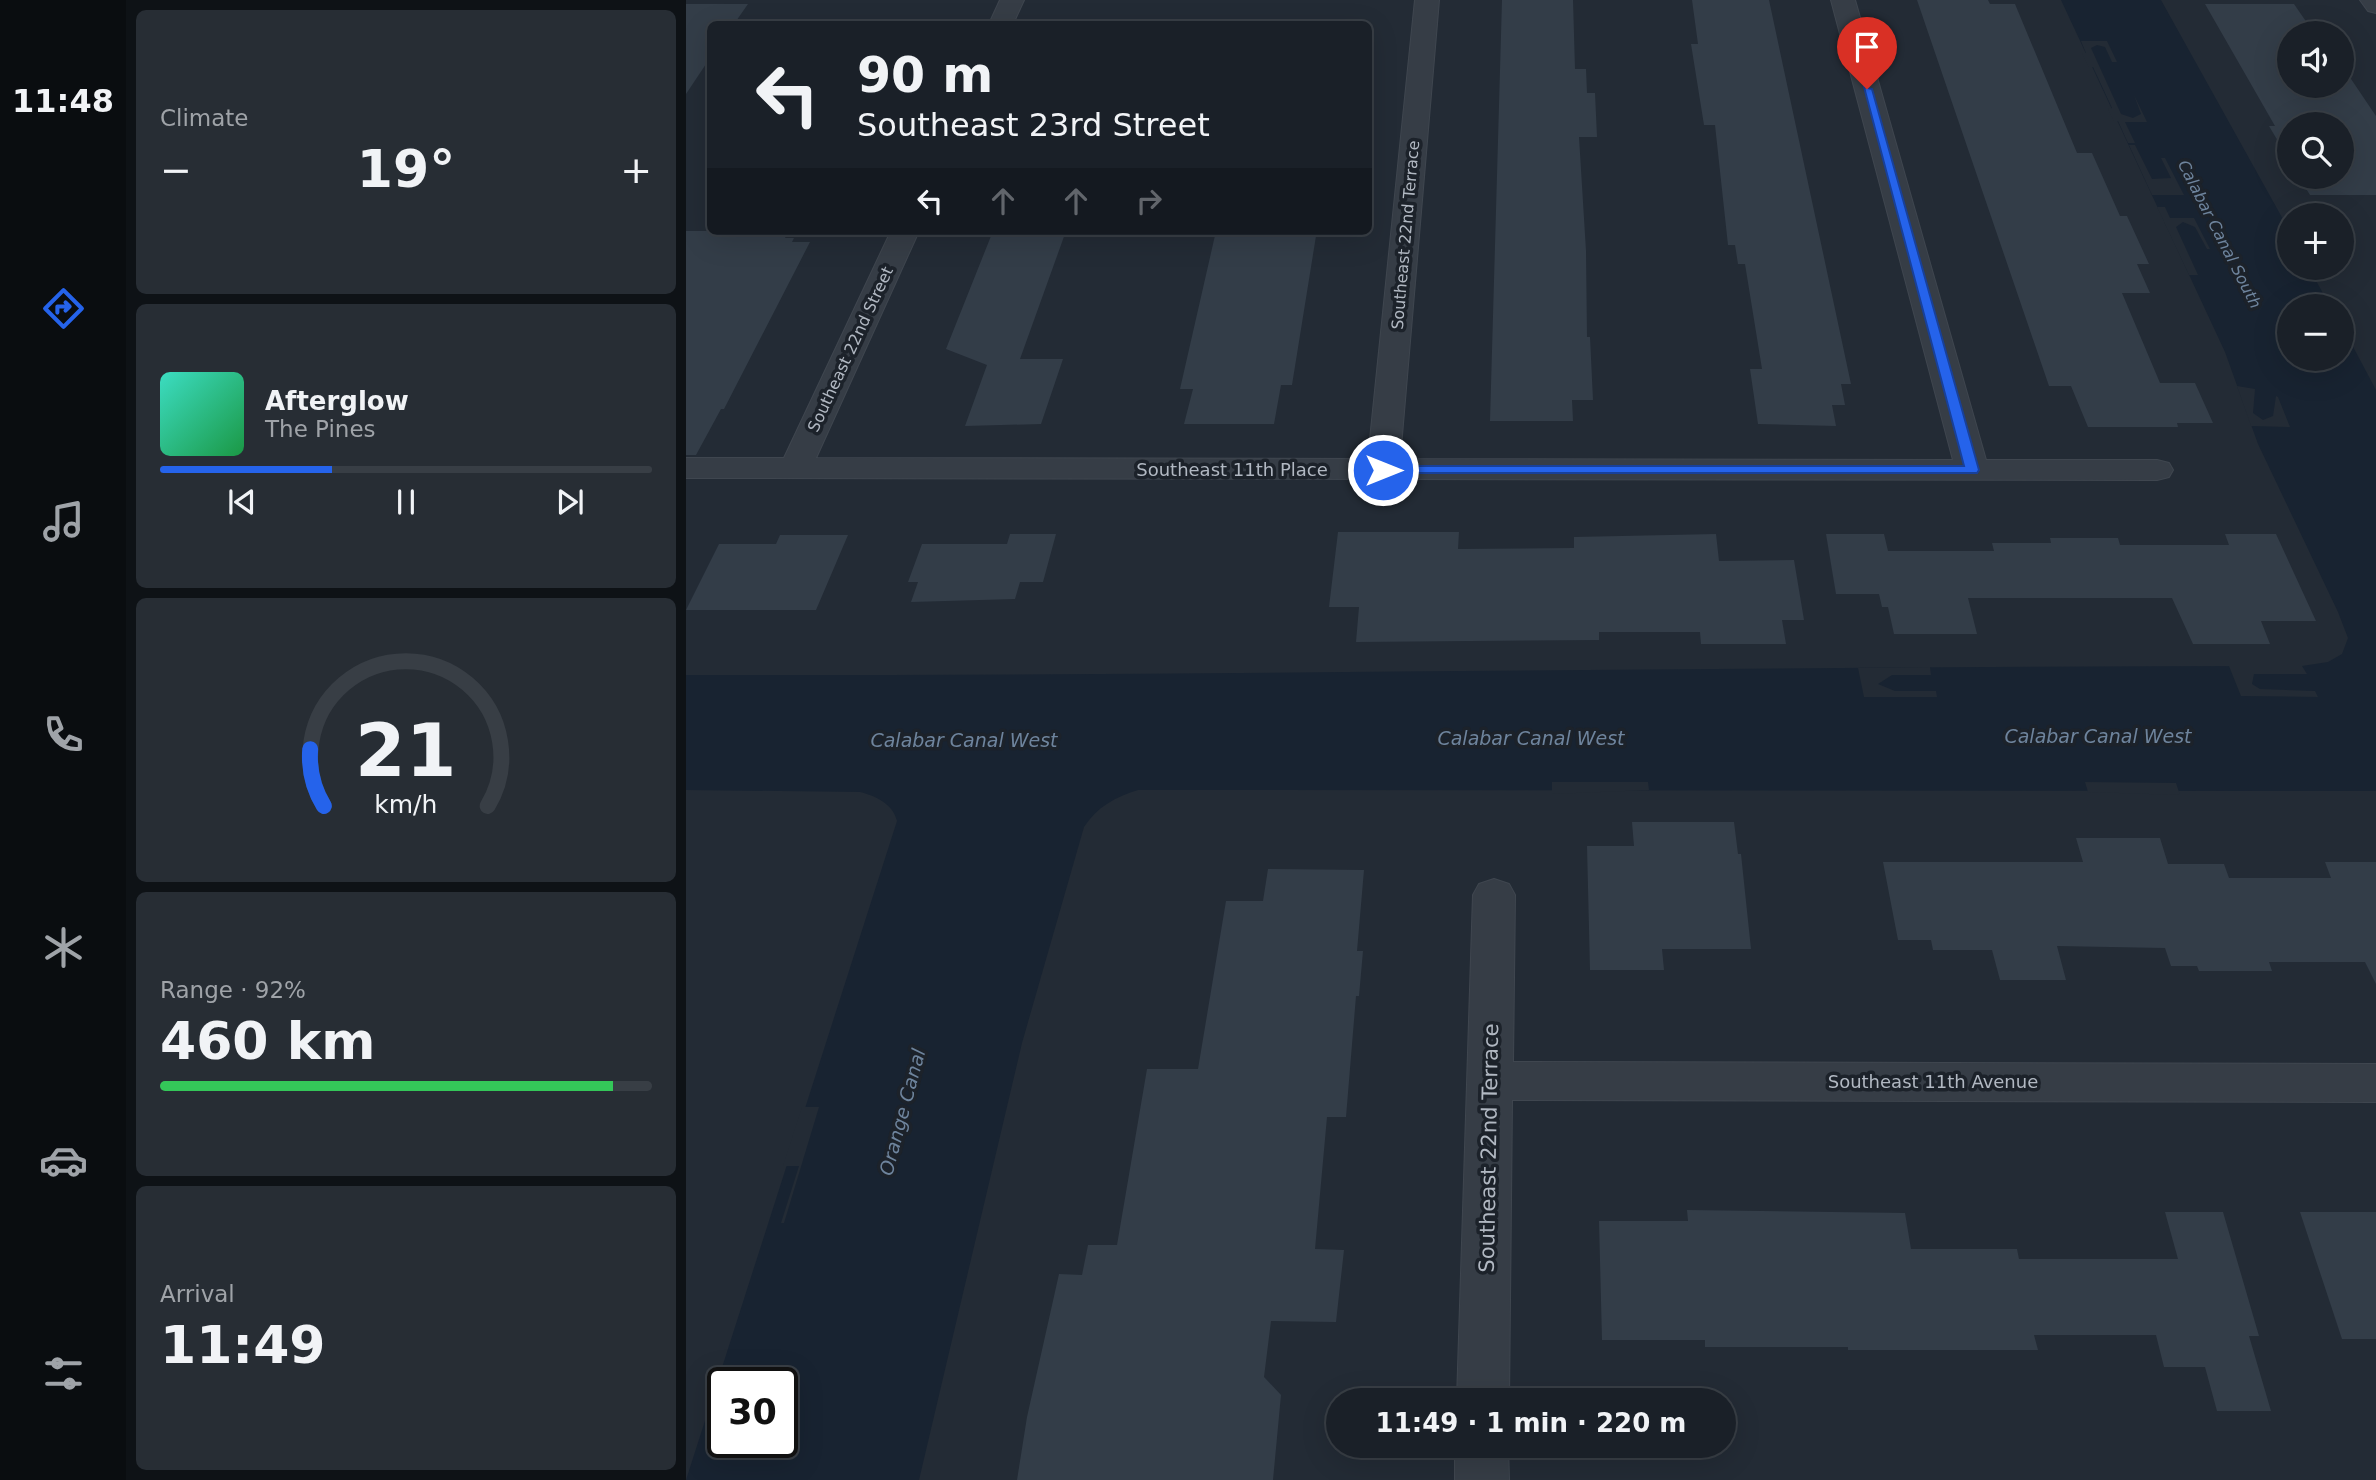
<!DOCTYPE html>
<meta charset="utf-8">
<style>
body{margin:0;font-family:"DejaVu Sans",sans-serif;background:#272d34;color:#f1f3f6;height:100vh;display:flex;flex-direction:column;font-size:26px;white-space:nowrap}
*{box-sizing:border-box;margin:0}
p{font-size:23px;color:#9fa3a8}
.icon{flex:none;width:38px;height:38px;fill:none;stroke:currentColor;stroke-width:2;stroke-linecap:round;stroke-linejoin:round}
.map{position:relative;flex:1;overflow:hidden}
.drawer{display:flex;flex-direction:column;gap:10px;padding:10px;background:#0e1216;width:560px}
.drawer>*{flex:none}
.banner{position:absolute;left:21px;top:21px;width:665px;height:214px;border-radius:10px;box-shadow:0 7px 28px #0002,0 0 0 2px #383e45;background:#1a2028;color:#f1f3f6;overflow:hidden}
.fabs{position:absolute;left:1591px;top:21px;display:grid;gap:14px}
.fabs a{display:grid;place-items:center;width:77px;height:77px;border-radius:50%;background:#1a2028;box-shadow:0 7px 28px #0002,0 0 0 2px #383e45;font-size:35px}
.speed{position:absolute;left:21px;top:1367px;display:flex;gap:14px;font-size:35px;font-weight:700;text-align:center}
.speed>*{display:grid;place-content:center;width:91px;height:91px;border-radius:50%;background:#1a2028;box-shadow:0 7px 28px #0002,0 0 0 2px #383e45;line-height:1}
.speed .limit{border:4px solid #111;border-radius:10px;background:#fff;color:#111}
.pin{position:absolute;display:grid;place-items:center;width:60px;height:60px;color:#fff;margin:-72px -30px;border-radius:50% 50% 50% 0;rotate:-45deg;box-shadow:0 0 7px #0007}
.pin .icon{rotate:45deg}
.me{position:absolute;width:77px;margin:-38px;rotate:90deg;stroke-linejoin:round;filter:drop-shadow(0 0 5px #0008)}
.turn{display:flex;align-items:center;gap:24px;height:147px;padding:0 35px;font-size:32px}
.turn .icon{width:91px;height:91px;stroke-width:2.5}
.turn b{display:block;font-size:49px;line-height:60px}
.lanes{display:flex;align-items:center;height:66px;padding:0 35px;background:#0003;justify-content:center;gap:35px;direction:ltr}
.lanes .off{opacity:.35}
.big{font-size:52px;font-weight:700;line-height:1.1}
.drawer .widget{flex:1;display:flex;flex-direction:column;justify-content:center;gap:10px;min-width:0;padding:0 24px;border-radius:10px;background:#272d34}
.drawer .dial{align-items:center;gap:0}
.dial svg{height:182px;overflow:visible;fill:none;stroke:#383e45;stroke-width:7;stroke-linecap:round;text-anchor:middle}
.dial text{fill:#f1f3f6;stroke:none}
.song{display:flex;align-items:center;gap:21px}
.cover{width:84px;height:84px;border-radius:10px;background:linear-gradient(135deg,hsl(170 70% 55%),hsl(140 70% 35%))}
.played{height:7px;border-radius:4px;background:linear-gradient(90deg,#2563eb 35%,#383e45 35%)}
.keys{display:flex;justify-content:space-around;direction:ltr}
.heat{display:flex;justify-content:space-between;align-items:center;font-size:38px;direction:ltr}
.charge{height:10px;border-radius:5px;background:linear-gradient(90deg,#34c759 92%,#383e45 0)}
.trip{position:absolute;left:640px;top:1388px;width:410px;height:70px;border-radius:35px;background:#1a2028;box-shadow:0 7px 28px #0002,0 0 0 2px #383e45;font-weight:700;line-height:70px;text-align:center}
main{display:flex;flex:1;min-height:0}
.menu{display:flex;flex-direction:column;width:126px;justify-content:space-around;align-items:center;background:#0a0d10;color:#9fa3a8}
.menu .icon{width:49px;height:49px}
.menu .active{color:#2563eb}
.menu b{font-size:32px;color:#f1f3f6}
.map>svg:first-child{display:block}
.water{fill:#182331;fill-rule:evenodd}
.pier{fill:#232b35}
.building{fill:#333d48}
.lines{fill:none;stroke-linecap:round;stroke-linejoin:round}
.minor-casing{stroke:#3f464f;stroke-width:2}
.minor{fill:#363d46;fill-rule:evenodd}
.route{fill:#2563eb;stroke:#184099;stroke-width:2}
.labels{text-anchor:middle;stroke-width:7;stroke-linejoin:round;paint-order:stroke}
.far-water-label{font-size:16px;font-style:italic;fill:#6e849d;stroke:#1c222a}
.far-street-label{font-size:16px;fill:#b1b8c2;stroke:#1c222a}
.street-label{font-size:18px;fill:#b1b8c2;stroke:#1c222a}
.water-label{font-size:19px;font-style:italic;fill:#6e849d;stroke:#1c222a}
.near-street-label{font-size:21px;fill:#b1b8c2;stroke:#1c222a}
</style>
<main>
<nav class="menu">
<b>11:48</b>
<svg class="icon active" aria-label="directions" viewBox="0 0 24 24"><path d="M12 3l9 9-9 9-9-9zM9 14v-3h6M13 9l2 2-2 2"/></svg>
<svg class="icon" aria-label="music" viewBox="0 0 24 24"><path d="M9 18V5l10-2v13"/><circle cx="6" cy="18" r="3"/><circle cx="16" cy="16" r="3"/></svg>
<svg class="icon" aria-label="phone" viewBox="0 0 24 24"><path d="M5 4h4l2 5-3 2q2 4 5 5l2-3 5 2v4C11 20 4 13 5 4z"/></svg>
<svg class="icon" aria-label="climate" viewBox="0 0 24 24"><path d="M12 3v18M4 7l16 10M4 17L20 7"/></svg>
<svg class="icon" aria-label="car" viewBox="0 0 24 24"><path d="M5 17H2v-5l4-1 3-4h7l3 4 3 1v5h-3M9 17h6M6 11h13"/><circle cx="7" cy="17" r="2"/><circle cx="17" cy="17" r="2"/></svg>
<svg class="icon" aria-label="filters" viewBox="0 0 24 24"><path d="M4 7h16M4 17h16"/><circle cx="9" cy="7" r="2"/><circle cx="15" cy="17" r="2"/></svg>
</nav>
<section class="drawer">
<div class="widget"><p>Climate</p>
<div class="heat"><a>−</a><b class="big">19°</b><a>+</a></div>
</div>
<div class="widget">
<div class="song"><i class="cover"></i><div><b>Afterglow</b><p>The Pines</p></div></div>
<div class="played"></div>
<div class="keys"><svg class="icon" aria-label="previous" viewBox="0 0 24 24"><path d="M18 5L8 12l10 7zM5 5v14"/></svg><svg class="icon" aria-label="pause" viewBox="0 0 24 24"><path d="M8 5v14M16 5v14"/></svg><svg class="icon" aria-label="next" viewBox="0 0 24 24"><path d="M6 5l10 7-10 7zM19 5v14"/></svg></div>
</div>
<div class="widget dial"><svg viewBox="0 0 100 80">
<path d="M14 69A42 42 0 1 1 86 69"/>
<path d="M14 69A42 42 0 0 1 8 44" stroke="#2563eb"/>
<text x="50" y="56" font-size="32" font-weight="700">21</text>
<text x="50" y="72" font-size="11">km/h</text>
</svg></div>
<div class="widget"><p>Range · 92%</p><b class="big">460 km</b><div class="charge"></div></div>
<div class="widget"><p>Arrival</p><b class="big">11:49</b></div>
</section>
<div class="map">
<svg width="1690" height="1480" viewBox="0 0 1690 1480">
<rect width="100%" height="100%" fill="#232b35"/>
<!-- water -->
<path class="water" d="M1375 0H1475L1603 230V268H1623L1644 306H1603V359H1656V326L1690 390V791L452 790C429 797 411 807 398 827L336 1043 233 1480H0L211 821C207 804 190 796 174 792L0 790V675C539 676 1077 666 1616 666L1642 662 1656 654 1662 638 1652 612 1572 444 1539 352ZM37 1382H96V1442H37Z"/>
<!-- pier -->
<g class="pier">
<path d="M1395 41H1421L1431 62H1426L1419 47 1411 45 1405 48 1435 114 1447 118 1455 114 1448 95 1461 122H1439L1449 143H1442L1432 121H1428L1422 109 1426 108 1407 67H1403L1396 53H1400Z"/>
<path d="M1443 145H1449L1466 179 1485 178 1475 158H1479L1498 195H1466Z"/>
<path d="M1471 207H1479L1484 218H1508L1524 249H1521L1509 227 1497 222 1490 227 1512 275H1503Z"/>
<path d="M1551 386 1569 389 1567 413 1577 420 1587 416 1590 396 1592 397 1604 427 1565 426Z"/>
<path d="M1543 666H1616L1621 674H1568L1566 684 1574 689 1629 691 1632 697 1555 696Z"/>
<path d="M1244 667 1245 675H1206L1192 684 1209 691H1250L1251 697H1178L1172 668Z"/>
<path d="M866 782H962L963 790 866 794Z"/>
<path d="M1399 782 1490 783 1494 795 1402 792Z"/>
<path d="M116 1107H133L98 1223H95L113 1166H97Z"/>
</g>
<!-- building -->
<g class="building">
<path d="M816 0H887L889 69H900L901 93H909L911 137H893L900 251 901 337H904L907 400H886L887 421H804Z"/>
<path d="M1006 0H1083L1165 384H1155L1159 405H1146L1150 426 1072 424 1064 369H1076L1059 264H1052L1049 245H1042L1029 125H1018L1005 44H1012Z"/>
<path d="M1231 0H1302L1304 4H1329L1391 153H1406L1434 216H1441L1463 264H1451L1464 293H1436L1474 383H1509L1527 423H1491L1492 427H1402L1385 386H1363Z"/>
<path d="M0 4H62L48 24H24V58L0 94Z"/>
<path d="M1519 4H1608L1628 33H1603V86H1656V74L1663 76 1690 116V195H1624L1613 177H1656V124H1603V160L1583 126H1589Z"/>
<path d="M0 231H103L99 238H108L106 242H124L38 409H35L10 455H0Z"/>
<path d="M307 231H380L334 359H377L355 424 279 426 301 365 260 349Z"/>
<path d="M530 231H621V236H630L606 385H595L588 424H498L507 389H494Z"/>
<path d="M652 532H773L772 549 888 548V537L1030 534 1033 561 1108 560 1118 620H1096L1100 644H1015L1014 632H913V640L670 642 673 607H643Z"/>
<path d="M324 534H370L357 582H334L329 599 225 602 232 582H222L236 544H321Z"/>
<path d="M1140 534H1198L1202 551H1308L1306 543H1365L1364 538H1432L1434 545H1543L1539 534H1590L1630 621H1575L1584 644H1507L1486 598H1282L1291 634H1208L1202 607H1196L1193 594H1150Z"/>
<path d="M94 535H162L130 610H0L33 544H90Z"/>
<path d="M946 822H1048L1052 854H1055L1065 949H976L978 970H904L901 846H948Z"/>
<path d="M1390 838H1474L1482 864H1538L1543 878H1645L1639 862H1690V984L1679 962H1583L1586 971H1513L1511 966H1485L1479 948 1371 946 1380 980H1314L1306 950H1247L1245 940H1212L1197 862H1397Z"/>
<path d="M582 869 678 870 671 951H677L673 996H670L660 1117H641L629 1249 658 1250 650 1322 585 1321 578 1377 595 1395 587 1480H331L341 1417 373 1274 396 1275 402 1245H431L461 1069H512L540 901H577Z"/>
<path d="M1001 1210 1219 1213 1225 1249H1331L1333 1259H1492L1479 1212H1537L1573 1336H1563L1585 1411H1531L1519 1367H1478L1470 1335H1348L1352 1350H1162V1347H1019V1340H916L913 1221H1002Z"/>
<path d="M1614 1212H1690V1339H1656Z"/>
</g>
<g class="lines">
<!-- minor casing -->
<g class="minor-casing">
<g id="minor">
<path d="M314 0H338L327 24H303Z"/>
<path d="M729 0H753L714 459 1267 460 1145 0H1169L1300 460H1471L1483 463 1487 470 1483 477 1471 480 0 478V458H98L205 231H233L130 458 682 459Z"/>
<path d="M1674 0H1690V13L1682 11Z"/>
<path d="M808 879 823 884 829 895 827 1062 1690 1064V1102L826 1100 823 1400H771L787 895 793 884Z"/>
<path d="M769 1446H822L823 1480H769Z"/>
</g>
</g>
<!-- minor -->
<use href="#minor" class="minor"/>
</g>
<!-- route -->
<path class="route" d="M1178 87 1186 89 1293 470 1291 473H693L691 470 697 466H1278Z"/>
<g class="labels">
<!-- far-water labels -->
<g class="far-water-label">
<text transform="translate(1534 234) rotate(63)" y="6">Calabar Canal South</text>
</g>
<!-- far-street labels -->
<g class="far-street-label">
<text transform="translate(719 235) rotate(-85)" y="6">Southeast 22nd Terrace</text>
<text transform="translate(164 349) rotate(-65)" y="6">Southeast 22nd Street</text>
</g>
<!-- street labels -->
<g class="street-label">
<text x="546" y="476">Southeast 11th Place</text>
<text x="1247" y="1088">Southeast 11th Avenue</text>
</g>
<!-- water labels -->
<g class="water-label">
<text x="1412" y="743">Calabar Canal West</text>
<text x="845" y="745">Calabar Canal West</text>
<text x="278" y="747">Calabar Canal West</text>
<text transform="translate(216 1112) rotate(-75)" y="7">Orange Canal</text>
</g>
<!-- near-street labels -->
<g class="near-street-label">
<text transform="translate(803 1148) rotate(-89)" y="7">Southeast 22nd Terrace</text>
</g>
</g>
</svg>
<div class="fabs">
<a><svg class="icon" aria-label="sound" viewBox="0 0 24 24"><path d="M4 9h4l5-4v14l-5-4H4zM17 9q2 3 0 6"/></svg></a>
<a><svg class="icon" aria-label="search" viewBox="0 0 24 24"><circle cx="10" cy="10" r="6"/><path d="M15 15l6 6"/></svg></a>
<a>+</a>
<a>−</a>
</div>
<div class="speed"><div class="limit">30</div></div>
<div class="pin" style="left:1181px;top:89px;background:#d93025"><svg class="icon" aria-label="arrive" viewBox="0 0 24 24"><path d="M6 21V4h12l-3 4 3 4H6"/></svg></div>
<svg class="me" style="left:697px;top:470px" viewBox="-20 -20 40 40"><circle r="17" fill="#2563eb" stroke="#fff" stroke-width="3"/><path d="M0-11L8 9 0 5-8 9z" fill="#fff"/></svg>
<div class="trip">11:49 · 1 min · 220 m</div>
<div class="banner">
<div class="turn"><svg class="icon" aria-label="left" viewBox="0 0 24 24"><path d="M17 20v-9H6M10 6l-5 5 5 5"/></svg><div><b>90 m</b>Southeast 23rd Street</div></div>
<div class="lanes"><svg class="icon" aria-label="left" viewBox="0 0 24 24"><path d="M17 20v-9H6M10 6l-5 5 5 5"/></svg><svg class="icon off" aria-label="ahead" viewBox="0 0 24 24"><path d="M12 20V5M6 11l6-6 6 6"/></svg><svg class="icon off" aria-label="ahead" viewBox="0 0 24 24"><path d="M12 20V5M6 11l6-6 6 6"/></svg><svg class="icon off" aria-label="right" viewBox="0 0 24 24"><path d="M7 20v-9h11M14 6l5 5-5 5"/></svg></div>
</div>
</div>
</main>
